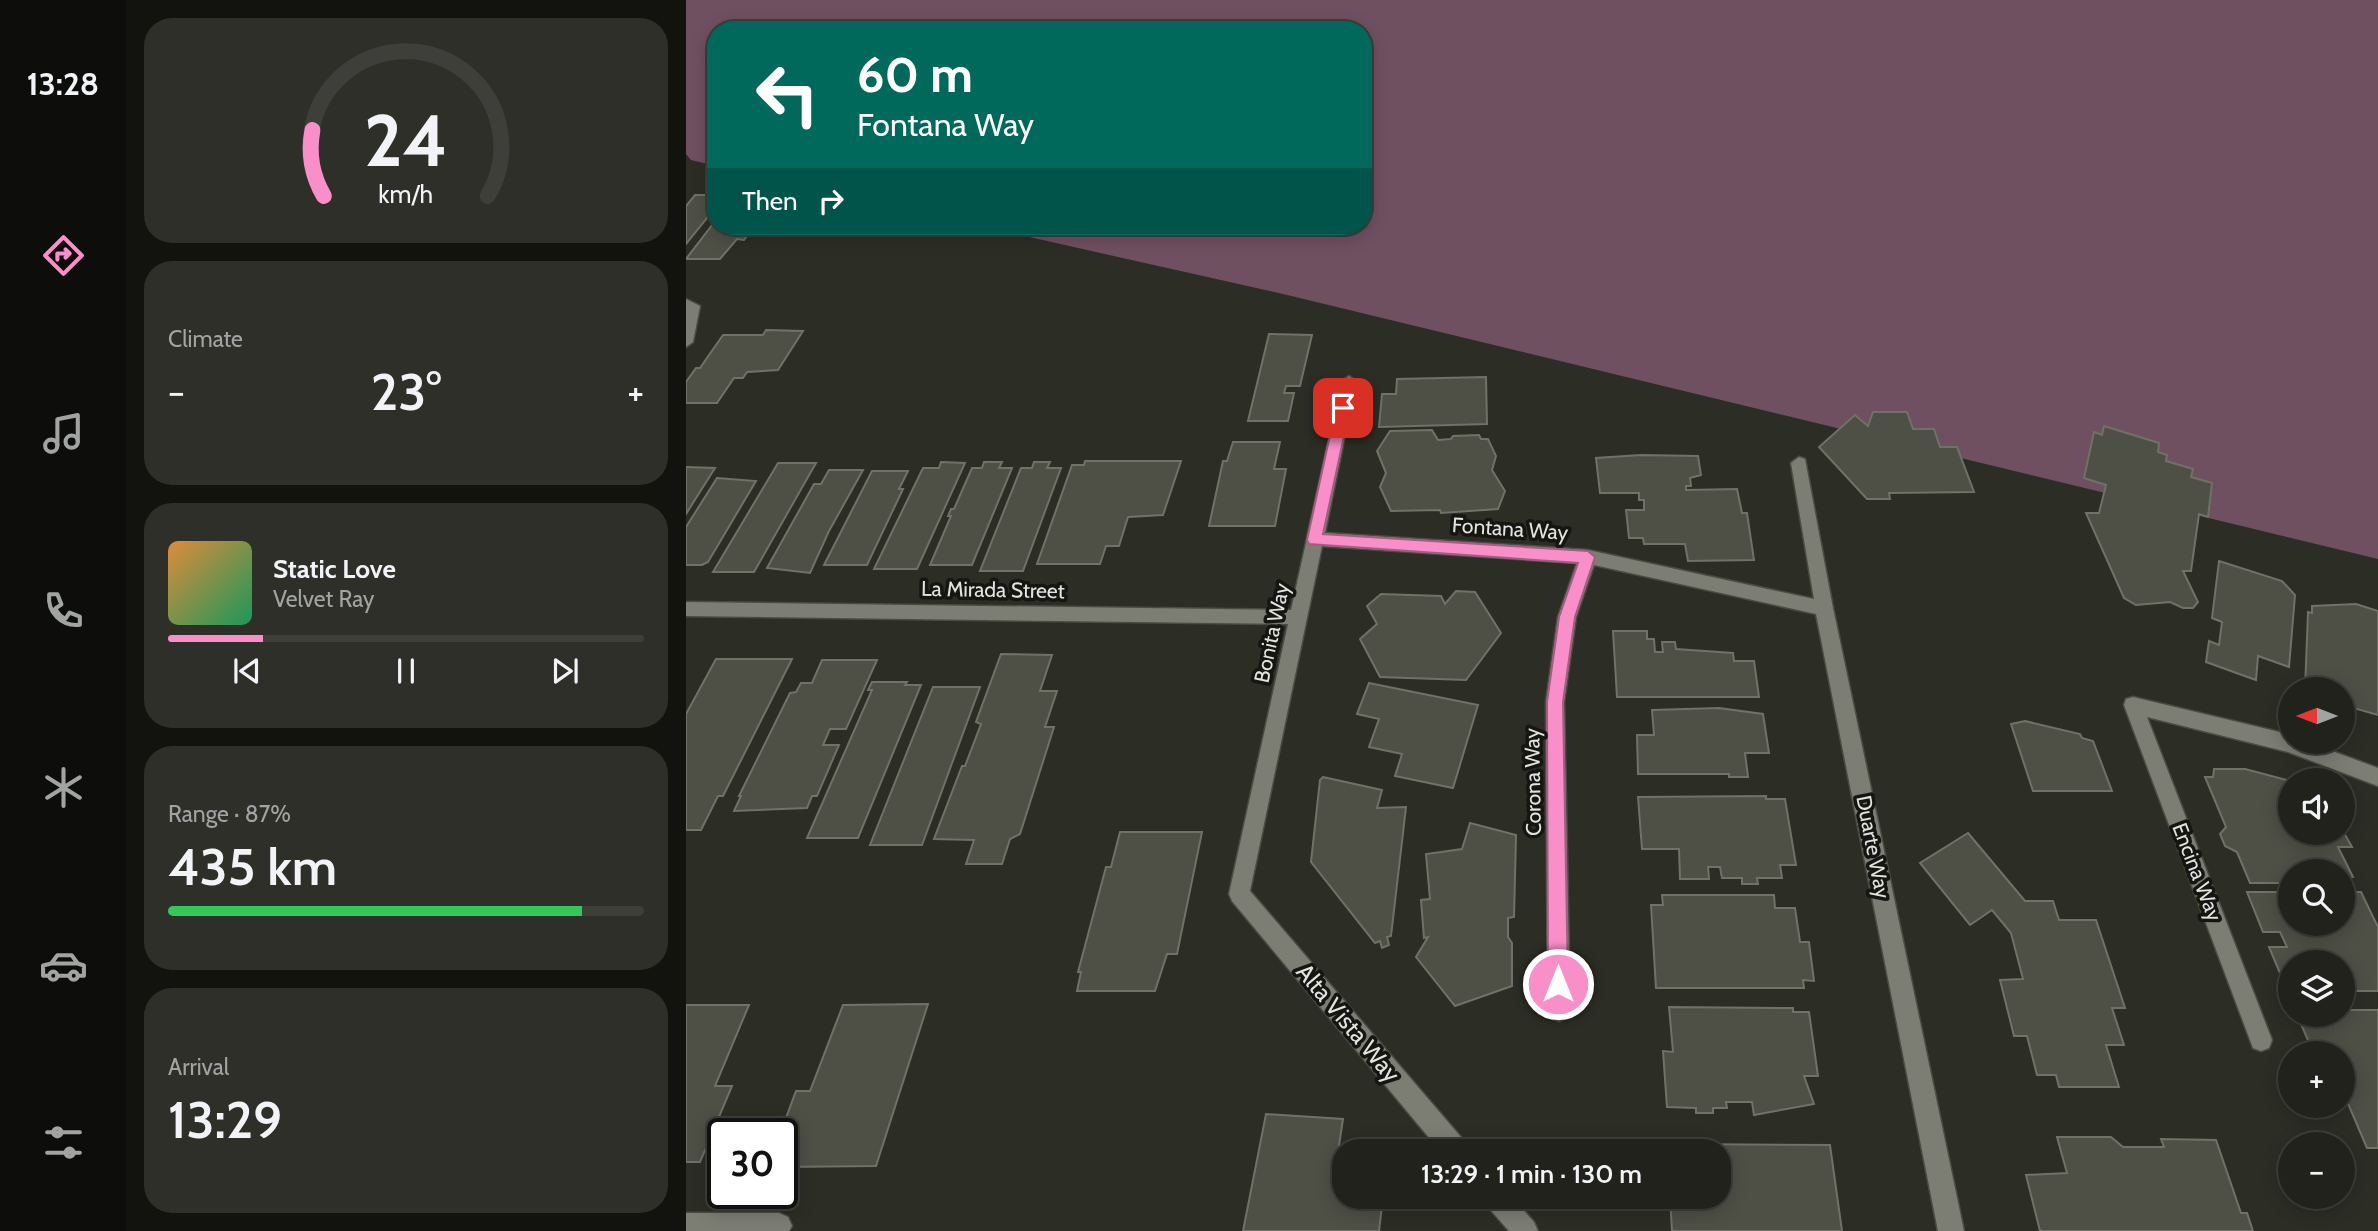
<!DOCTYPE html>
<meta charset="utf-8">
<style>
body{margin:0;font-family:Cabin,sans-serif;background:#2d2f28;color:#f1f3f6;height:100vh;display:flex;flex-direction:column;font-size:26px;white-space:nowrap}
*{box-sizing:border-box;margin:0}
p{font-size:23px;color:#a2a4a3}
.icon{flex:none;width:38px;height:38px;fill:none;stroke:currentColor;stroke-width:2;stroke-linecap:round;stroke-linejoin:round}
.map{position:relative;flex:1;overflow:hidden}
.drawer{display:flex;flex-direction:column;gap:18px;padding:18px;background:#12130f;width:560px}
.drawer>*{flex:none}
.hud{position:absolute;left:21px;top:21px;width:665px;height:214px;border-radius:28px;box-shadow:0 4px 18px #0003,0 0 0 2px #3e3f3a;background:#00695c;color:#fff;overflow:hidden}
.needle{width:46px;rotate:270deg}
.fabs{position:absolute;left:1592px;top:677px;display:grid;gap:14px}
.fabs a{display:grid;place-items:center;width:77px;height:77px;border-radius:50%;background:#21221b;box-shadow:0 4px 18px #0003,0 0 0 2px #3e3f3a;font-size:35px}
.speed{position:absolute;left:21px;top:1118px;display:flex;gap:14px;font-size:35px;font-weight:700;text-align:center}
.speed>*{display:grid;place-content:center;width:91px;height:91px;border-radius:50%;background:#21221b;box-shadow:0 4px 18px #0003,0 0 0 2px #3e3f3a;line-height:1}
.speed .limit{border:4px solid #111;border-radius:10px;background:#fff;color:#111}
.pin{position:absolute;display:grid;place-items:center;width:60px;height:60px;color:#fff;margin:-30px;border-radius:14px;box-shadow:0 4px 10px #0006}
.me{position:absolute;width:77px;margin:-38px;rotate:0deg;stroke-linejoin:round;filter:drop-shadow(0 0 5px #0008)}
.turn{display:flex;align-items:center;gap:24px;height:147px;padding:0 35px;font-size:32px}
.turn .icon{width:91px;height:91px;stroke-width:2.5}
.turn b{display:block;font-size:49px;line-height:60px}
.then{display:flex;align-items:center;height:66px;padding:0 35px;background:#0003;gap:14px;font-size:26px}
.big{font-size:52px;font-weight:600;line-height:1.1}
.drawer .widget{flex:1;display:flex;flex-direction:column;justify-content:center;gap:10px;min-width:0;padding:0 24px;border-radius:28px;background:#2d2f28}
.drawer .dial{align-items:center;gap:0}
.dial svg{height:182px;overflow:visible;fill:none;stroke:#3e3f3a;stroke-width:7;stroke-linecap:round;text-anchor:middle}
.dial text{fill:#f1f3f6;stroke:none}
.song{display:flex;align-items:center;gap:21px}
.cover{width:84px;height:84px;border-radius:10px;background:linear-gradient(135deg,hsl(30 70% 55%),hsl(150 70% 35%))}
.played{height:7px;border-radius:4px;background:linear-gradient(90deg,#f98fc9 20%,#3e3f3a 20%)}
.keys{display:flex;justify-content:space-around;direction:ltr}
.heat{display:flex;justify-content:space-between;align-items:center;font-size:38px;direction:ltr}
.charge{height:10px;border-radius:5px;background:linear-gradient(90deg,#34c759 87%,#3e3f3a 0)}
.trip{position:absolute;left:646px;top:1139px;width:399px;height:70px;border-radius:28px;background:#21221b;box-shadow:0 4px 18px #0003,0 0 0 2px #3e3f3a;font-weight:600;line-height:70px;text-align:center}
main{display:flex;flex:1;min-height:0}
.tabs{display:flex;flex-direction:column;width:126px;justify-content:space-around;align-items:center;background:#0d0e0b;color:#a2a4a3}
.tabs .icon{width:49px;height:49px}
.tabs .current{color:#f98fc9}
.tabs b{font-size:32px;color:#f1f3f6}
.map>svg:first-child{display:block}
.forest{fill:#6f5060}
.building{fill:#4e4f45;stroke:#707167;stroke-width:2}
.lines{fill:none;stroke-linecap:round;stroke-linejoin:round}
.minor-casing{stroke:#4b4b43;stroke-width:3}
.minor{fill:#7c7d73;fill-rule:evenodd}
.route{fill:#f98fc9;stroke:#a25d83;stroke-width:2}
.labels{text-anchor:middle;stroke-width:7;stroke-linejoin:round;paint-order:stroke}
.street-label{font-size:21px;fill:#e3e4de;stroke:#151511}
.near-street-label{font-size:24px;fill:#e3e4de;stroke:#151511}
</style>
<main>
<nav class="tabs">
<b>13:28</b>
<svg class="icon current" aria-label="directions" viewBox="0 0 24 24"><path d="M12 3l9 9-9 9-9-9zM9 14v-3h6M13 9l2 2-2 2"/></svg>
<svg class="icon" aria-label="music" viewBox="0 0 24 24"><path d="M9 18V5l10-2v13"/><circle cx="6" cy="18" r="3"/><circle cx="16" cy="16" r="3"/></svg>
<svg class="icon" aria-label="phone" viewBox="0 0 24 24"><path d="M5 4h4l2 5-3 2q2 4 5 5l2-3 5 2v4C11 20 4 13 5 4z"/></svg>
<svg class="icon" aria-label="climate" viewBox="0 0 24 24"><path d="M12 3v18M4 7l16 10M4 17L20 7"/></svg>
<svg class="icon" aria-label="car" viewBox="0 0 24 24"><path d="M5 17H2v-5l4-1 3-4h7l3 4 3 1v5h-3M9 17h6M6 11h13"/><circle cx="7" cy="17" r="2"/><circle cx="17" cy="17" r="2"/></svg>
<svg class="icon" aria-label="filters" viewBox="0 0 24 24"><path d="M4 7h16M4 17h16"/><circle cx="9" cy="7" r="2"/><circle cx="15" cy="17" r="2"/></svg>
</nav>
<section class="drawer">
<div class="widget dial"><svg viewBox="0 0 100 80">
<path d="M14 69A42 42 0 1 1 86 69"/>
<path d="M14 69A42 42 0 0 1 9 40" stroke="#f98fc9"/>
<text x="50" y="56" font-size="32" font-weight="700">24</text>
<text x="50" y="72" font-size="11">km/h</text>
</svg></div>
<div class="widget"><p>Climate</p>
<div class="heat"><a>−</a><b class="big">23°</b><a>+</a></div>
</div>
<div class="widget">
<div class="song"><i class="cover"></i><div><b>Static Love</b><p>Velvet Ray</p></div></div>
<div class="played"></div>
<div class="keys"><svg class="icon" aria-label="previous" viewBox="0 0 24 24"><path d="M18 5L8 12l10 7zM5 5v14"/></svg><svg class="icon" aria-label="pause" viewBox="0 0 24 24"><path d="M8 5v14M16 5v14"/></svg><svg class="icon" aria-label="next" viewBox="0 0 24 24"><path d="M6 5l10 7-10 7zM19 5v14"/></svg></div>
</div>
<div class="widget"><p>Range · 87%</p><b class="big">435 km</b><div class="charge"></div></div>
<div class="widget"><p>Arrival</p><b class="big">13:29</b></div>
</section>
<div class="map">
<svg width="1692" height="1231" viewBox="0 0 1692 1231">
<rect width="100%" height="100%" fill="#2c2d24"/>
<!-- forest -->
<path class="forest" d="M0 0H1692V559L597 294 294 226H677V30H30V166L5 160 0 154Z"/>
<!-- building -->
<g class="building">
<path d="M9 195H30V207L0 244V206Z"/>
<path d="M30 220V226H68L58 240 51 239 34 259H0Z"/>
<path d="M80 330 117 331 92 370 61 372 57 378H48L31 403H0V382L10 368H14L37 335H77Z"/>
<path d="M583 334 626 335 614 386H600L598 393H608L602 421H562Z"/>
<path d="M800 377 801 424 693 427 696 394H710L711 379Z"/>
<path d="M1187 412H1221L1227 429H1248L1254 447H1271L1288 492 1203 493 1204 499H1181L1133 447 1169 415 1182 426Z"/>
<path d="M1418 426 1473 443 1472 452 1481 455 1480 461 1507 469 1505 477 1526 483 1522 517 1513 514 1505 571H1497L1512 602 1507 608H1497L1484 602 1450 605 1438 598 1400 513H1413L1420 485 1398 478 1408 432 1416 435Z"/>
<path d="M746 430 752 440 765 439 767 436 793 435 795 439H802L810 456 806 470 819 491 812 509 755 513 754 510 705 511 694 487 700 473 691 451 704 431Z"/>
<path d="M547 442H594L588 469H600L589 526H523L537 461H541Z"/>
<path d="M955 455 1012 456 1015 475 1004 478 1005 486H1000V490L1051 489 1056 513H1061L1068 560 1002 561 999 544H958L957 538H943L940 510H958V500H953V493H914L910 458Z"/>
<path d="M399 461H495L477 515 442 517 433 546H420L414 564H351L386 465H398Z"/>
<path d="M255 462 279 463 231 569H188L237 468H253Z"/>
<path d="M298 462H316L313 468H326L286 565H244L265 516H262L265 509H268L286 468H296Z"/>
<path d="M348 462H364L361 468H375L337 571H294L335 468H346Z"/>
<path d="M92 463H130L68 572H27Z"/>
<path d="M0 467 29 468 0 514Z"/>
<path d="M143 470H177L143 531 124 573 81 568 128 484H135Z"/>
<path d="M186 471H222L213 489H217L181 565H138Z"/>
<path d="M31 478 70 481 22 562 16 565H0V527Z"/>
<path d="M1533 561 1596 581 1609 595 1603 667 1572 656 1570 680 1520 662 1523 641 1533 645 1536 622 1526 618Z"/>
<path d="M770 591 789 592 815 633 780 680 694 677 674 639 691 624 681 606 695 594 755 596 759 604Z"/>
<path d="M1670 604 1692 611V715L1657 705V690H1619L1622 612 1626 613V606Z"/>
<path d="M927 631H961V639H968L969 652H977L976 642H989L990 649 1047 653 1048 661H1068L1073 697H931Z"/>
<path d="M315 654 366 655 354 691H371L359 727H368L334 834 324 839 316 864H280L288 840 248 839 276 766H279L295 724 290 722Z"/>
<path d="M30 659H106L37 796H32L15 830H0V714Z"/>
<path d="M136 660H191L160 729H144L137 745H153L131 796H126L121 808 48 811 55 796H53L104 693 110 692 115 683H126Z"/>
<path d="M186 682H221L219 685H235L172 838H121L186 690H182Z"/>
<path d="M683 683 792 705 767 788 709 776 716 754 683 747 693 719 671 714Z"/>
<path d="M247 687H294L236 845H184Z"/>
<path d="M1033 708 1077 714 1083 753H1059L1062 777H1043V774H952L951 735H968L966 710Z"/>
<path d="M1339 721 1394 734 1396 738 1407 741 1426 791H1347L1325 724Z"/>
<path d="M1528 769H1559L1601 780 1605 788V833L1657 831 1666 847H1652L1667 877 1657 878V872H1605V883H1564L1551 852 1539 846 1534 834 1540 827 1519 777H1527Z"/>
<path d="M637 777 696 790 691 808 720 807 705 936 701 937 703 945 696 948 694 941 689 943 625 862 634 780Z"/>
<path d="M1080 796V799H1099L1110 865H1094L1096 878H1071L1072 884H1056V878H1036L1034 867H1022L1023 879H994L993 849H956L952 797Z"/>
<path d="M784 823 830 835 828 917 822 918V937L826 943V986L769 1006 730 957 742 937 738 938 735 900 744 899 740 854 776 849Z"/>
<path d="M434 832H516L491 954H481L469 991H391L395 972H392L420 867H425Z"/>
<path d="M1282 833 1339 901H1367L1373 920H1410L1439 1008H1426L1438 1045H1420L1433 1087H1373L1370 1075H1351L1341 1036H1328L1314 980 1337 979 1325 933 1306 910 1284 925 1234 863Z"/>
<path d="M1561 892H1605V924H1657V892H1675L1692 927V991H1657V962H1605V990H1601L1583 947H1601L1594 932H1577Z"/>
<path d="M976 895H1088L1089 908H1109L1114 942H1123L1128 981 1117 980 1118 988H970L965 905H977Z"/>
<path d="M242 1004 190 1166 96 1167 98 1161H96V1134H94L110 1091H124L157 1005Z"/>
<path d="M0 1005H63L29 1086H46L14 1162H0Z"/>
<path d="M983 1007 1107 1008V1012H1123L1132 1076H1118L1128 1104 1068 1115 1066 1102H1040L1041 1108H1027V1113H1010V1108L981 1107 977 1051 987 1052Z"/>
<path d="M1657 1010H1692V1148H1681L1657 1092V1054H1628L1611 1015H1657Z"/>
<path d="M580 1114 657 1119 647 1185 658 1186V1197H697L693 1231H557Z"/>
<path d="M1371 1137H1425L1437 1147H1478L1475 1139 1530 1140 1555 1213H1561L1567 1231H1354L1340 1175 1381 1173Z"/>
<path d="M992 1144 1144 1145 1156 1231H986L984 1197H1032V1152H982Z"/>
</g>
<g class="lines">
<!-- minor casing -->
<g class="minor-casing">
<g id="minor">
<path d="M0 299 14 306 7 342 0 347Z"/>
<path d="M663 376 670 381 639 533 902 550 1128 599 1105 463 1113 457 1119 459 1147 608 1278 1231H1252L1130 614 908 565 890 617 878 702 884 1010 881 1018 873 1021 865 1018 862 1010 860 702 872 617 891 563 636 546 564 891 780 1143 783 1152H755L546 901 543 894 602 624 0 616V602L605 610 656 381Z"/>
<path d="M1447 697 1602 734 1605 735V742H1622L1692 768V786L1602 752 1461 717 1586 1040 1583 1048 1575 1051 1567 1048 1564 1040 1438 705 1440 699Z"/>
<path d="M798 1197H826L848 1222 852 1231H823L801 1206Z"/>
<path d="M0 1213H93L102 1217 106 1226 103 1231H0Z"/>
</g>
</g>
<!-- minor -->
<use href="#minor" class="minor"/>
</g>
<!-- route -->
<path class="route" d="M657 403 664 408 637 534 902 551 909 557 889 617 877 702 882 984 879 991 872 994 865 991 862 984 861 702 873 617 892 563 623 544 621 540 650 408Z"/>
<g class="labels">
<!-- street labels -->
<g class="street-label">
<text transform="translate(824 529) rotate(4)" y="7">Fontana Way</text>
<text transform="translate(307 590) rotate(1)" y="7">La Mirada Street</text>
<text transform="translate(586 633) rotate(-78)" y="7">Bonita Way</text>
<text transform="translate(847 782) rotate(-91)" y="7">Corona Way</text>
<text transform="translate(1187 847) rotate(79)" y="7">Duarte Way</text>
<text transform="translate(1511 872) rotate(69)" y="7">Encina Way</text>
</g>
<!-- near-street labels -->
<g class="near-street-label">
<text transform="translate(662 1023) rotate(50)" y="8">Alta Vista Way</text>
</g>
</g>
</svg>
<div class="fabs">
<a><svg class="needle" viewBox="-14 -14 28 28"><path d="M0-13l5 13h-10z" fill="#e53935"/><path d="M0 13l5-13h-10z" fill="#a2a4a3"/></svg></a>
<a><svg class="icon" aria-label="sound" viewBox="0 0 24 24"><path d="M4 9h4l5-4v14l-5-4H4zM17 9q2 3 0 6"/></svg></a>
<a><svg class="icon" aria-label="search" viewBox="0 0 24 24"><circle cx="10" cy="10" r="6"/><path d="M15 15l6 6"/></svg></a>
<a><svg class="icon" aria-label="layers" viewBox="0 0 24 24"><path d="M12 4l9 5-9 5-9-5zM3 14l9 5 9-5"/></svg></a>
<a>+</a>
<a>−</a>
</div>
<div class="speed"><div class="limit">30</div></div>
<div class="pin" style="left:657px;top:408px;background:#d93025"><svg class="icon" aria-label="arrive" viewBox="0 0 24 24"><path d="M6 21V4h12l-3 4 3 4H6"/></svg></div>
<svg class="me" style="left:872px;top:984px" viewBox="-20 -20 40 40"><circle r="17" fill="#f98fc9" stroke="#fff" stroke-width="3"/><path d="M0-11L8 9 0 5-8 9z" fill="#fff"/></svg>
<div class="trip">13:29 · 1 min · 130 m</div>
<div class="hud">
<div class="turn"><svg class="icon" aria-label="left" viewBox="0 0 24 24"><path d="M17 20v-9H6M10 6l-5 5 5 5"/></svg><div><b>60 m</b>Fontana Way</div></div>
<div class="then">Then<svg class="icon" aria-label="right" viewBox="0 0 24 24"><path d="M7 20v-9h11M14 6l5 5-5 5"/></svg></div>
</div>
</div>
</main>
